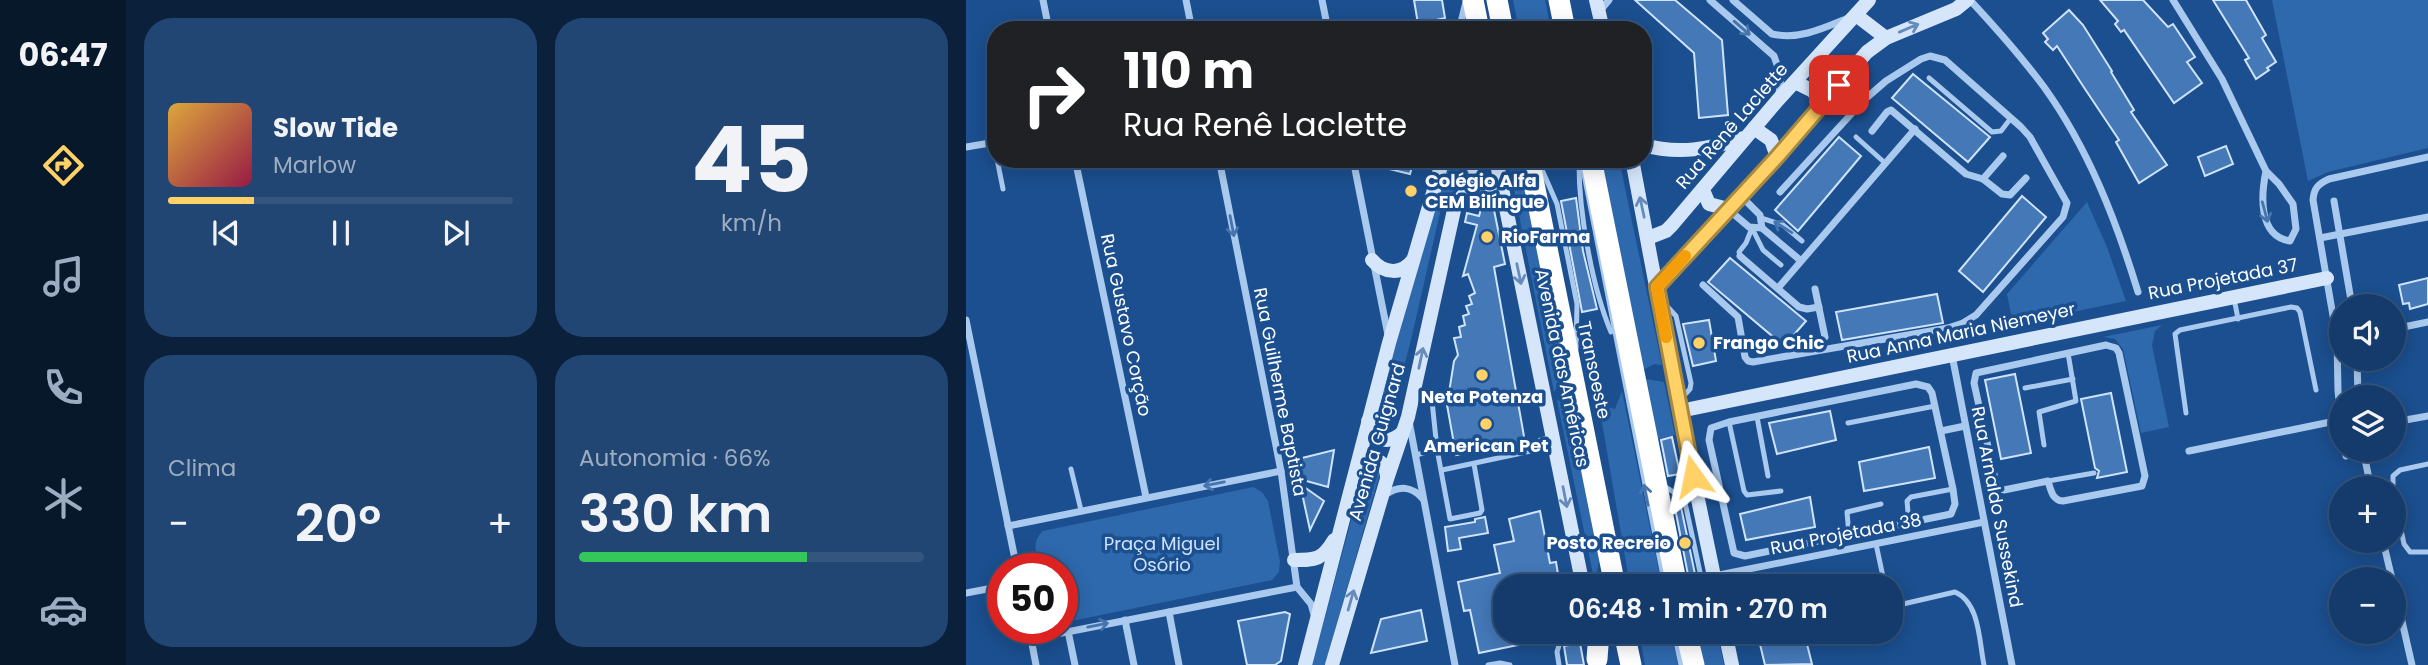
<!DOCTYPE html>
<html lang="pt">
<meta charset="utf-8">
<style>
body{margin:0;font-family:Poppins,sans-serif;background:#214673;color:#f1f3f6;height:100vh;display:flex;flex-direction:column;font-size:26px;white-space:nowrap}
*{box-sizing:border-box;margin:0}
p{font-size:23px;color:#9dadc1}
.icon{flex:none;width:38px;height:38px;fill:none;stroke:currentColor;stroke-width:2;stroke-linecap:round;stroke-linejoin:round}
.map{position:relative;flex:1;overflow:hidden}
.drawer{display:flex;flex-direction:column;gap:18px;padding:18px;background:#0b203b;width:840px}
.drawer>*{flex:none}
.hud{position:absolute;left:21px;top:21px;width:665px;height:147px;border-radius:28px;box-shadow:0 4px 18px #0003,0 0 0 2px #33557e;background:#202124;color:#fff;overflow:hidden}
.controls{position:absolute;left:1363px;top:294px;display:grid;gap:14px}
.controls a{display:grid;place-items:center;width:77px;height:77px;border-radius:50%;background:#143b6b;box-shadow:0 4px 18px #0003,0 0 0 2px #33557e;font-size:35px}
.speed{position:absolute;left:21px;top:553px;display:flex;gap:14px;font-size:35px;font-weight:700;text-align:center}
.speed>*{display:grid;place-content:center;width:91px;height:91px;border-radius:50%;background:#143b6b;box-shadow:0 4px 18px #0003,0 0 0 2px #33557e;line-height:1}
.speed .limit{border:10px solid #d22;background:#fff;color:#111}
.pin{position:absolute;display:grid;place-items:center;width:60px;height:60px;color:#fff;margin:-30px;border-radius:14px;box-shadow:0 4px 10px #0006}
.me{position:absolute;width:77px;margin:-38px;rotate:348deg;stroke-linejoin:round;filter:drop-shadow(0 0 5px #0008)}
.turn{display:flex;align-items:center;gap:24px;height:147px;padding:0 21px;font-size:32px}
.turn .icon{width:91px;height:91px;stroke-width:2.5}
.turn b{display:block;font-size:49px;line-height:60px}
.big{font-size:52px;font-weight:600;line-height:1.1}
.drawer .tile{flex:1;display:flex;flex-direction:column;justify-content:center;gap:10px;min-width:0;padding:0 24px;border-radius:28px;background:#214673}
.drawer .dial{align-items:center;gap:0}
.dial b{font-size:91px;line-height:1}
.song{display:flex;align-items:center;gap:21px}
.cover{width:84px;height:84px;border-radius:10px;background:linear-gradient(135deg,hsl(40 70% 55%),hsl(340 70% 35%))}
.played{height:7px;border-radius:4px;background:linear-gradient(90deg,#ffd166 25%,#33557e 25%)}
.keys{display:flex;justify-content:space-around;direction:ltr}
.heat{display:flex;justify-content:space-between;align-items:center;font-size:38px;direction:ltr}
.charge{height:10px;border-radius:5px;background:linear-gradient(90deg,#34c759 66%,#33557e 0)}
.drawer .tiles{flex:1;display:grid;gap:18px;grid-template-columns:repeat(2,1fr)}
.trip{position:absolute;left:527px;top:574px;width:410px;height:70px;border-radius:28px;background:#143b6b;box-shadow:0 4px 18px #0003,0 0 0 2px #33557e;font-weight:600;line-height:70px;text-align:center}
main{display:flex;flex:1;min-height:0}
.dock{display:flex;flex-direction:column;width:126px;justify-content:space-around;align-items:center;background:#08182b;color:#9dadc1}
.dock .icon{width:49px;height:49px}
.dock .current{color:#ffd166}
.dock b{font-size:32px;color:#f1f3f6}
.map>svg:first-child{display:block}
.green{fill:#2e69ad}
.building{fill:#4478b7;stroke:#cfe3fa;stroke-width:2}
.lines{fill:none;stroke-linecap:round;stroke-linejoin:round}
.lane{stroke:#a9c9ee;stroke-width:5}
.street{stroke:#a9c9ee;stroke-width:7}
.secondary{stroke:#d6e6fa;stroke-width:14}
.highway{stroke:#fff;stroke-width:21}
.oneway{stroke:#4674ac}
.oneway2{stroke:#668bba}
.route-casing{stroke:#a68842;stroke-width:18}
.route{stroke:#ffd166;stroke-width:12}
.slow{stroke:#f59e0b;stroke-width:12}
.poi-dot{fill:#ffd166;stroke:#1b4f8f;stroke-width:2.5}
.labels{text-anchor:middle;stroke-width:7;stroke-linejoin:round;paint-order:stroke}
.street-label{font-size:18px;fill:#fff;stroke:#1b4f8f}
.poi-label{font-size:18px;font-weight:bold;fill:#fff;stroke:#1b4f8f;text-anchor:start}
.park-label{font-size:18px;fill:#cfe3fa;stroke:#1b4f8f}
</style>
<main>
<nav class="dock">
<b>06:47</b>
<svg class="icon current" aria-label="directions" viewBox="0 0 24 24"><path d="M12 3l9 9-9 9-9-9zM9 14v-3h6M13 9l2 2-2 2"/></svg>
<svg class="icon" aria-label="music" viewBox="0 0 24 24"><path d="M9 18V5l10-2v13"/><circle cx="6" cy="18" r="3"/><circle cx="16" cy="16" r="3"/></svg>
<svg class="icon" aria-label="phone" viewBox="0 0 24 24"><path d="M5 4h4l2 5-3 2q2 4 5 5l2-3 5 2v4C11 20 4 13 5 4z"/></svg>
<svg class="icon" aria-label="climate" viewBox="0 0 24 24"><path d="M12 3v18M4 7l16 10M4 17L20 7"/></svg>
<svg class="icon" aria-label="car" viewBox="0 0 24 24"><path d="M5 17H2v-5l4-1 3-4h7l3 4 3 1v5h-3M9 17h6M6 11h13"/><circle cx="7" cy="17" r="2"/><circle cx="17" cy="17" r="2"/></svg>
</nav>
<section class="drawer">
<div class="tiles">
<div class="tile">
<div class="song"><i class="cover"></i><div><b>Slow Tide</b><p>Marlow</p></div></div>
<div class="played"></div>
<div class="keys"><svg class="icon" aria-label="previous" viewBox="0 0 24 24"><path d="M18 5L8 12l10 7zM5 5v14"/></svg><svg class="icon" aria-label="pause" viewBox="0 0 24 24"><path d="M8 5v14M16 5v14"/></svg><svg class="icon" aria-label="next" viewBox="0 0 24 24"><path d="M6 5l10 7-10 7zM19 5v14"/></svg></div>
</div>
<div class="tile dial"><b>45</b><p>km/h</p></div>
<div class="tile"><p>Clima</p>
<div class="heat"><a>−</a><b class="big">20°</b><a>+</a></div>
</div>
<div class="tile"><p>Autonomia · 66%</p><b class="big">330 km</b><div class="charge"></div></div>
</div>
</section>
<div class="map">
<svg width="1462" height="665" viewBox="0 0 1462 665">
<rect width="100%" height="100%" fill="#1b4f8f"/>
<!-- green -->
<g class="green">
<path d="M547 0H579L585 30H553Z"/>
<path d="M1306 0H1462V148L1362 172 1342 181Z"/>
<path d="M483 159H514L517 177C494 179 483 193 474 213L445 340 422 427 415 434 407 423Z"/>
<path d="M542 159H558L603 384H593L588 392Z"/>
<path d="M633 159H653L696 365 688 364 679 369 673 366Z"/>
<path d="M1121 202 1141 247 1160 301 1047 324 1041 294Z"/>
<path d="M1196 325 1189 331 1186 345 1203 427 1175 433 1157 349 1149 339 1137 337Z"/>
<path d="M680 379 698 382 709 435 688 440 677 385Z"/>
<path d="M656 391 696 586H664L633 405 649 409Z"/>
<path d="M606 394 633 561 629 584 591 400 600 403Z"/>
<path d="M405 466 410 467 414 473 359 665H346L398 473Z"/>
<path d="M287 487 296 492 302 501 314 561 313 572 306 580 96 623V569H73C70 555 65 542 77 531Z"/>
<path d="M673 632H705L712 665H679Z"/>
<path d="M734 632H751L758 665H734Z"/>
</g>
<!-- building -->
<g class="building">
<path d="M448 0H476L479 18 470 20 472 30H453Z"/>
<path d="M669 0H709L756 40 762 115 733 118 728 53Z"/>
<path d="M1134 0H1177L1202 27 1207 24 1229 57 1221 62 1236 83 1208 103 1158 30 1155 32 1149 24 1152 21Z"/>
<path d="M1247 0H1280L1300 35 1296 38 1310 62 1301 68 1303 70 1290 79 1279 60 1283 58Z"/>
<path d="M1103 10 1117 25 1146 71 1145 72 1168 110 1165 112 1201 165 1173 183 1150 142 1153 140 1119 89 1091 46 1087 50 1079 42 1082 39 1077 33Z"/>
<path d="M947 74 1024 137 1002 162 926 98Z"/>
<path d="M873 137 895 156 832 231 809 210Z"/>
<path d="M1260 146 1267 164 1239 176 1232 157Z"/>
<path d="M422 159H448L444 174 423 169Z"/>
<path d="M1056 196 1080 217 1017 292 993 271Z"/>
<path d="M610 198 617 251 631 309 616 312 595 201Z"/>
<path d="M519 206H525L528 210 539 264 528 267 559 442 490 455 481 405 488 361 492 355 488 338 495 337 493 327 499 325 497 316 503 314 500 306 506 304 503 296 509 293 502 274 497 276 511 225 499 222 501 213 513 216 515 209Z"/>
<path d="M764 258 840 321 818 346 742 282Z"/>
<path d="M1462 278V304L1444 309 1443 303 1437 304 1433 285Z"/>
<path d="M971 294 977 323 876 340 870 312Z"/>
<path d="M743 320 750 361 727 366 717 324Z"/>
<path d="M1049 374 1065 453 1035 459 1019 380Z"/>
<path d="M1145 393 1161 472 1131 478 1133 471 1129 468 1115 399Z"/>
<path d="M864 411 870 440 811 454 803 423Z"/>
<path d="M706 437 714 474 702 476 695 440Z"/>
<path d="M963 447 969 478 898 491 893 462Z"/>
<path d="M368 450 362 487 333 479 328 460Z"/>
<path d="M334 484 358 501 344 530Z"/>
<path d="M844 497 849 527 780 540 774 514Z"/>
<path d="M715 507 730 579 723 580 709 508Z"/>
<path d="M574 511 584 563 590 562 594 586H539V632H555L557 644 513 653 504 610 498 611 492 582 534 573 528 545 548 541 543 519Z"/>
<path d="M519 517 522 533 493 538 495 549 482 551 479 527 509 522V519Z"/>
<path d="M455 610 461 641 405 653 415 619Z"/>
<path d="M319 612 324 614 315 661 309 665H281L272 621Z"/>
<path d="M791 632H838L846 664 799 665Z"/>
<path d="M614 643 618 665H601L598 646Z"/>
</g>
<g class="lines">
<!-- lane -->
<g class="lane">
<path d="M963 78 1026 132 1035 131 1045 118"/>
<path d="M890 137 919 163"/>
<path d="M27 142 30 155"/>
<path d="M31 159 37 189"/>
<path d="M615 159 699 586"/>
<path d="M613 164C613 213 626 287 645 332"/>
<path d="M574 165 591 204 611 304 610 349"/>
<path d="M795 218 817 225 836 241"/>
<path d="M774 256 773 252 780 243 786 228 797 250 815 265"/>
<path d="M1268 298 1272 319"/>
<path d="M697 302 710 316 725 383 724 389 714 400"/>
<path d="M1059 388 1107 379"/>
<path d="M448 396 460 398 466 401 471 449 484 519 514 513 516 510 508 464"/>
<path d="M1220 413 1209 334 1214 330 1325 307 1331 308 1334 312 1350 390"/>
<path d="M791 417 802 476"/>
<path d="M763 422 778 491 781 495 815 491"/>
<path d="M882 423 969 406"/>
<path d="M1078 445 1073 412 1110 401 1102 353"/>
<path d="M450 455 471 449"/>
<path d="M105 469 115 510"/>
<path d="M476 470 570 450 574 440 583 437"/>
<path d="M1082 481 1128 473"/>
<path d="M699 487 718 498 737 586"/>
<path d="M1427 488V476L1434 470 1462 464"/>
<path d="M1428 496 1438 544 1444 552H1462"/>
<path d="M943 523 941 501 945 497 987 489"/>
<path d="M883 535 881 512 915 504"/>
<path d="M910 544 919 586"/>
<path d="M924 607 989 592C1014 603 1013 641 1018 665"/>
<path d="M708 632 715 665"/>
<path d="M522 665 534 663 544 665"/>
<path d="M593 665 591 652 594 642 626 635"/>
</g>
<!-- street -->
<g class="street">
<path d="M77 0 83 30"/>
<path d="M220 0 226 30"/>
<path d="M356 0 362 30"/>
<path d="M744 0 808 56 815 76 813 94"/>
<path d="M767 0 806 34C832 40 856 29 880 19"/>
<path d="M1004 0C1030 28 1055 56 1078 87 1122 148 1150 220 1172 292"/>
<path d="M1207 0 1256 79 1300 171 1313 184 1327 204 1330 229 1324 241C1292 236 1295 195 1300 171"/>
<path d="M633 12 643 0"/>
<path d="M493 30 500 2"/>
<path d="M906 131 921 112 925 110 1000 174 1017 179 1036 194 1044 195 1060 178"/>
<path d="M0 147 30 142"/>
<path d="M109 159 180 497"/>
<path d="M253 159 315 471 331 587 345 604 349 618"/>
<path d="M387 159 422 335"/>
<path d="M1017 179 1037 156"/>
<path d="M1368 201 1386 306"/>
<path d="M763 210 783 227 796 228 794 215 775 196"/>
<path d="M796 228 834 260"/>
<path d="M1354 238 1462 217"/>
<path d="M774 256 833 307 841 309 853 307"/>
<path d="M737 285 772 317 779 357 782 361 787 362 982 328 997 323 1010 315 1097 217 1101 203 1064 137 1055 127 979 60 964 56 955 59 920 81 898 100 814 192"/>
<path d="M812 288 949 129"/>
<path d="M849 289 859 337"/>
<path d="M0 320 51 569"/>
<path d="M1428 329 1462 322"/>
<path d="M1140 345 1150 348 1153 353 1179 476 1176 486 1097 501C1086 500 1085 490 1082 481L1038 490 1031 488 1008 383 1010 373Z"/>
<path d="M986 355 1046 665"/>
<path d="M1391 359 1392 397"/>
<path d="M950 384 962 387 966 393 987 489 989 504 985 514 779 556 768 553 743 440 745 428 763 422Z"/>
<path d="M443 421 489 665"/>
<path d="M1428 422 1462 416"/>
<path d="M1376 426 1372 391 1371 339 1347 200C1348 188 1352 184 1363 179L1462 157"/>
<path d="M975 431 999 426"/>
<path d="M1379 450 1380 456"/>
<path d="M1397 450 1405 488"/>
<path d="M1223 451 1374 420"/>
<path d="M419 495C433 485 446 486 457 499"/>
<path d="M42 526 315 471"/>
<path d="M1417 541 1426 579"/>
<path d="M748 576 1018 522"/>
<path d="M1428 586 1446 665"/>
<path d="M0 593 37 586"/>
<path d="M203 612 213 665"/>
<path d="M159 620 168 665"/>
<path d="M63 628 70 665"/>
<path d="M102 631 109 665"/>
<path d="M65 639 331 587"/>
</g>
<!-- secondary -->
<g class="secondary">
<path d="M630 0 637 30"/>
<path d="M890 15 920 38"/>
<path d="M829 82 847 91 855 103"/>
<path d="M788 128 805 140 811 157"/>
<path d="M677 145C713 155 743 149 778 138"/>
<path d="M497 159C510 164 514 176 506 188"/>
<path d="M530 159 617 586"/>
<path d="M666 159 712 403 750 586"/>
<path d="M737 190 743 204 762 209"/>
<path d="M682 238 700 231 706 225 811 101 903 0"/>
<path d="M406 260C418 274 436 275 447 260"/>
<path d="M691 287 811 157 901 52 920 38 990 9 1001 0"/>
<path d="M714 411 1361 278"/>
<path d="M402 421C405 440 421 446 436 433"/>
<path d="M392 473 395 464 402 459C414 459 421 465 421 478"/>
<path d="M328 560C350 560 356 560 368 540"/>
<path d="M759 632 766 665"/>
<path d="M339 665 423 343 477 159"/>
<path d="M366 665 421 479 442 417 488 210C499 185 520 178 538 202"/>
</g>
<!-- highway -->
<g class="highway">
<path d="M507 0 513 30"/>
<path d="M531 0 537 30"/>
<path d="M593 0 599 30"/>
<path d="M563 159 649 586"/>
<path d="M625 159 711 586"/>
<path d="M658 632 665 665"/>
<path d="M720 632 728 665"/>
<path d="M631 659 633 632"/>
</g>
</g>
<!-- one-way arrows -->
<defs><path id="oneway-shaft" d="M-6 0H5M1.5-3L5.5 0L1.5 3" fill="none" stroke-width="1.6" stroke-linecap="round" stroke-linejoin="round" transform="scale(1.75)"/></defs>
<g class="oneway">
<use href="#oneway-shaft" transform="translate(776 28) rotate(41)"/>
<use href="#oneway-shaft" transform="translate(1299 212) rotate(75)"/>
<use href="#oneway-shaft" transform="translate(266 226) rotate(79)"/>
<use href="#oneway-shaft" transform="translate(817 227) rotate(-148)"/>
<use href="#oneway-shaft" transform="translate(248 484) rotate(169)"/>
<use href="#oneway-shaft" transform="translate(680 495) rotate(-101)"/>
<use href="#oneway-shaft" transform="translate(132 625) rotate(-11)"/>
</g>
<g class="oneway2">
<use href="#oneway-shaft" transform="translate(943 28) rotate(-23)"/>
<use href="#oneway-shaft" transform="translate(676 207) rotate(-102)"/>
<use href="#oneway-shaft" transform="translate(553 274) rotate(78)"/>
<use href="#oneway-shaft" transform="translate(455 358) rotate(-78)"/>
<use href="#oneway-shaft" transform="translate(599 497) rotate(79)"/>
<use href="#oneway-shaft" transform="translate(385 600) rotate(-74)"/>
</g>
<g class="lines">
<!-- route casing -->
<g class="route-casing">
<path id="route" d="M727 476 691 287 811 157 873 85"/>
</g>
<!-- route -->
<use href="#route" class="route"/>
<!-- slow -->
<path class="slow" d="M700 337 691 287 719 256"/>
</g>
<!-- markers -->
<g class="poi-dot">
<circle cx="445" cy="191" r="7"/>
<circle cx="521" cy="237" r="7"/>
<circle cx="733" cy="343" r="7"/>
<circle cx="516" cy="375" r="7"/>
<circle cx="520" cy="424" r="7"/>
<circle cx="719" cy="543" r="7"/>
</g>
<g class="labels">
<!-- street labels -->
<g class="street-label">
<text transform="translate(766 126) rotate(-49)" y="6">Rua Renê Laclette</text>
<text transform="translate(1257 279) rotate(-11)" y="6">Rua Projetada 37</text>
<text transform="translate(160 325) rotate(78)" y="6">Rua Gustavo Corção</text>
<text transform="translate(995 333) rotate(-12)" y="6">Rua Anna Maria Niemeyer</text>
<text transform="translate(596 368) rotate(78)" y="6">Avenida das Américas</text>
<text transform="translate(628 370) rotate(78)" y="6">Transoeste</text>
<text transform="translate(314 392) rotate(79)" y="6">Rua Guilherme Baptista</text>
<text transform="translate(411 442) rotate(-74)" y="6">Avenida Guignard</text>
<text transform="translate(1031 507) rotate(79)" y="6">Rua Arnaldo Sussekind</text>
<text transform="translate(880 534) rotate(-11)" y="6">Rua Projetada 38</text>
</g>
<!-- poi labels -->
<g class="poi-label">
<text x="459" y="187">Colégio Alfa<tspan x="459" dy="21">CEM Bilíngue</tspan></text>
<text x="535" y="243">RioFarma</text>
<text x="747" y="349">Frango Chic</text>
<text x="516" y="403" text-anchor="middle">Neta Potenza</text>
<text x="520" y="452" text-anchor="middle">American Pet</text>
<text x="705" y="549" text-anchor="end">Posto Recreio</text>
</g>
<!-- park labels -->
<g class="park-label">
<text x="196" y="550">Praça Miguel<tspan x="196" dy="21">Osório</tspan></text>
</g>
</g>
</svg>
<div class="controls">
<a><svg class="icon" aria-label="sound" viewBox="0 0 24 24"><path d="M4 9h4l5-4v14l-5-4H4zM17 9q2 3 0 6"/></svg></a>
<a><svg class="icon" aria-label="layers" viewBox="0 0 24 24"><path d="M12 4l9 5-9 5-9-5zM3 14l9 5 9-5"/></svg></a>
<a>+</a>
<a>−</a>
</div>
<div class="speed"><div class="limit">50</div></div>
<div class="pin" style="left:873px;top:85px;background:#d93025"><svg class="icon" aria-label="arrive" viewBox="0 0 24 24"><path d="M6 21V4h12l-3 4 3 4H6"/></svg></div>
<svg class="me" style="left:727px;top:476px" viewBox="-20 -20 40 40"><path d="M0-17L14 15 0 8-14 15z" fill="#ffd166" stroke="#fff" stroke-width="4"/></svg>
<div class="trip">06:48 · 1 min · 270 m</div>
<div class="hud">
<div class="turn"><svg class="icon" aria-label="right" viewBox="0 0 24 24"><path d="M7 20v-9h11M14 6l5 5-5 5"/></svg><div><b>110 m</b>Rua Renê Laclette</div></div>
</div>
</div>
</main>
